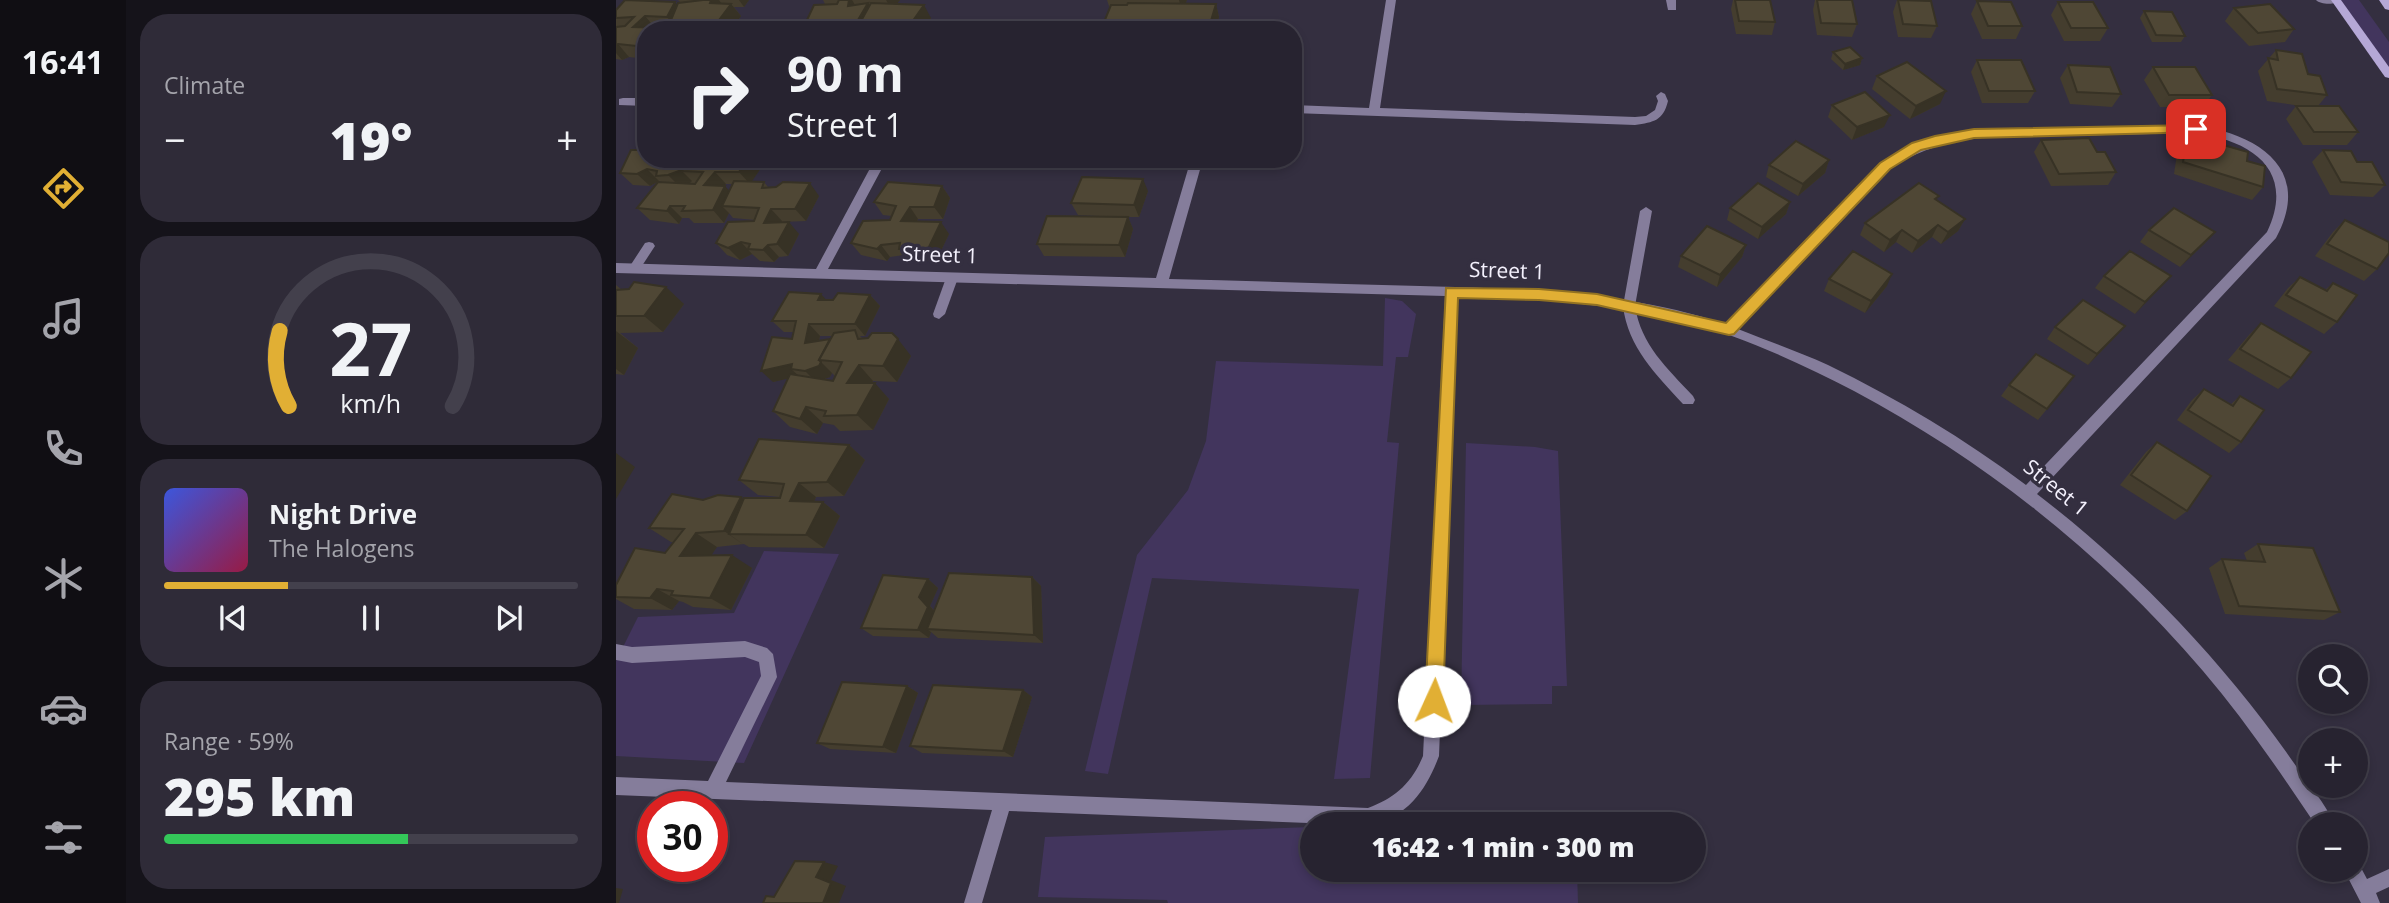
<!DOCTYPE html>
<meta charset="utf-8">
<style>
body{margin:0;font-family:"Open Sans",sans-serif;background:#2f2b38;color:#f1f3f6;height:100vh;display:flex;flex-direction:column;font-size:26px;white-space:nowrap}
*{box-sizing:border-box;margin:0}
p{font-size:23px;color:#a4a4ab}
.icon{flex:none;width:38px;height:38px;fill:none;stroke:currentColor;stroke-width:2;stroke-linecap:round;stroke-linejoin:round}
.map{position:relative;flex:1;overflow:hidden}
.drawer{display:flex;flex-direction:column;gap:14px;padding:14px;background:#15131a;width:490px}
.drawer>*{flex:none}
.hud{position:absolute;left:21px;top:21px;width:665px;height:147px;border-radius:28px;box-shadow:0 4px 10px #0003,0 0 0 2px #43404c;background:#272330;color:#f1f3f6;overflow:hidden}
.tools{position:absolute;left:1682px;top:644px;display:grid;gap:14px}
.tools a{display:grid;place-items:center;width:70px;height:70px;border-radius:50%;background:#272330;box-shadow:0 4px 10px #0003,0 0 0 2px #43404c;font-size:35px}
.speed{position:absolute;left:21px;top:791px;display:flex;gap:14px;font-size:35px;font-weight:700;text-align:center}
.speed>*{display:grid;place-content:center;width:91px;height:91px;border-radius:50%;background:#272330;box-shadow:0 4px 10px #0003,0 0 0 2px #43404c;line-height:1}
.speed .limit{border:10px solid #d22;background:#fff;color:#111}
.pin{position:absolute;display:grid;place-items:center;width:60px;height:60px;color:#fff;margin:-30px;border-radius:14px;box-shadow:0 4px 10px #0006}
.me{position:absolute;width:77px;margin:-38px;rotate:2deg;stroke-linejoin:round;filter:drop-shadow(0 0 5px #0008)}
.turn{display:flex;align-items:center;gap:24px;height:147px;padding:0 35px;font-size:32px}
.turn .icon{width:91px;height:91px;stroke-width:2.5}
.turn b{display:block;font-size:49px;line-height:60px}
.big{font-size:52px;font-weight:800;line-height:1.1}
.drawer .tile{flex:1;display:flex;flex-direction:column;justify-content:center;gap:10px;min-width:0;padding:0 24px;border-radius:28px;background:#2f2b38}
.drawer .dial{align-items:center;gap:0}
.dial svg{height:182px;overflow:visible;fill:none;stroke:#43404c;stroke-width:7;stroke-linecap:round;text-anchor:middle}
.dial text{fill:#f1f3f6;stroke:none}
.song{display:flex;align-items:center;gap:21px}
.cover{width:84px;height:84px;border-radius:10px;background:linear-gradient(135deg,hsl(230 70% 55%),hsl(340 70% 35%))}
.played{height:7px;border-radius:4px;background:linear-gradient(90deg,#e1af34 30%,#43404c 30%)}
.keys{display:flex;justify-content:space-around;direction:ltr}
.heat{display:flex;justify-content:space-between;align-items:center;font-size:38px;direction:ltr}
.charge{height:10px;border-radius:5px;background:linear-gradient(90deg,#34c759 59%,#43404c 0)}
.trip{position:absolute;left:684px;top:812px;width:406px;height:70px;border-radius:35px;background:#272330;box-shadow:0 4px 10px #0003,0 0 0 2px #43404c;font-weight:800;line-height:70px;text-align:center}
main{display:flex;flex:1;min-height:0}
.tab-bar{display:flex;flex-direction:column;width:126px;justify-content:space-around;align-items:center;background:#100e13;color:#a4a4ab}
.tab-bar .icon{width:49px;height:49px}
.tab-bar .current{color:#e1af34}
.tab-bar b{font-size:32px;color:#f1f3f6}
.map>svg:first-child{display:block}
.green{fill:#42355d}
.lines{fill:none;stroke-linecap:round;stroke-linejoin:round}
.service{fill:#857d9b;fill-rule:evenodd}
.minor{fill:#857d9b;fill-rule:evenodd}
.secondary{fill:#b5a8d6;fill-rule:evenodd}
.wall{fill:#443d2e;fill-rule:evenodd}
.shaded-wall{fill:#373225}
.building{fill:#4f4735;stroke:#373225;stroke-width:2}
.route{fill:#e1af34;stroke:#927222;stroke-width:2}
.labels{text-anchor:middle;stroke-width:7;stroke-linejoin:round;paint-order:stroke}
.street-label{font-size:21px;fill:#f3f0fc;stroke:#342f40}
</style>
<main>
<nav class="tab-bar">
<b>16:41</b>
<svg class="icon current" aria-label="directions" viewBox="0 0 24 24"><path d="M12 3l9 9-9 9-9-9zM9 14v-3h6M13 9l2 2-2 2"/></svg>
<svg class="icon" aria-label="music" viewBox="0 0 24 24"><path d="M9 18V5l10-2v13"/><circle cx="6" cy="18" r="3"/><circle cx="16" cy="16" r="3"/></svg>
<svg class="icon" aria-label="phone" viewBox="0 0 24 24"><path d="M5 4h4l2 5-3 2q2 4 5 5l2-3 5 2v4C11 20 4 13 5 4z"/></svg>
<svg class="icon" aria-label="climate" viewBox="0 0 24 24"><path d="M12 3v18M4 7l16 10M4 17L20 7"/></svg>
<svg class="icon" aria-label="car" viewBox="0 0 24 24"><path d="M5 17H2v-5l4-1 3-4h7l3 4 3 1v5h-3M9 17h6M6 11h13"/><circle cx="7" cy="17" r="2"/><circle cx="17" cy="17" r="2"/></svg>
<svg class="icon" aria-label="filters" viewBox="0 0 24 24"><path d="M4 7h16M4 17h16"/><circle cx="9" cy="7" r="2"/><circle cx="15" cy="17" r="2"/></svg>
</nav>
<section class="drawer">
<div class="tile"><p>Climate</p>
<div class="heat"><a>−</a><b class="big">19°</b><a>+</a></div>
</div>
<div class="tile dial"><svg viewBox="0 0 100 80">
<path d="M14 69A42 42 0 1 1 86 69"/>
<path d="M14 69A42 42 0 0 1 10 36" stroke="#e1af34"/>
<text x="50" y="56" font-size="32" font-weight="700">27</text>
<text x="50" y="72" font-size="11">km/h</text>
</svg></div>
<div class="tile">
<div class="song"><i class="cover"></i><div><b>Night Drive</b><p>The Halogens</p></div></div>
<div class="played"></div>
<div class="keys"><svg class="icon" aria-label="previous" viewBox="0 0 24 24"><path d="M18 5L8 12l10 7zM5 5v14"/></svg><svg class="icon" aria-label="pause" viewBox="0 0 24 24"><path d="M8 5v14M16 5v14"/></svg><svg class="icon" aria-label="next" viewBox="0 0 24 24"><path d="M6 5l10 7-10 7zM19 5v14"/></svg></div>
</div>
<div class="tile"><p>Range · 59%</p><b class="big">295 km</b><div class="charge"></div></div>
</section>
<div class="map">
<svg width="1773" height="903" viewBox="0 0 1773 903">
<rect width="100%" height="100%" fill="#342f40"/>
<!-- green -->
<g class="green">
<path d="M1723 0H1743L1773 42V69Z"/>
<path d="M769 298 786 301 800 314 792 357H780L771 442 783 443 754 778 718 779 743 589 536 578 492 774 469 771 521 555 572 490 590 441 600 361 767 366Z"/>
<path d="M850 443 919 447 942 451 951 686H936V704L845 705Z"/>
<path d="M148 551 223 554 128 763 0 756V661L22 617 118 613Z"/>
<path d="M696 827V870H961L962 903H552L551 900 422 897 429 837Z"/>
</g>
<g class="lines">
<!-- service -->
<g class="service">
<path d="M1050 0H1060V10H1052Z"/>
<path d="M1030 207 1036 211 1019 306C1025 345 1051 368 1077 396L1079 400 1077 404H1067C1040 374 1012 348 1007 306L1024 211Z"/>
<path d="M33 242 37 243 39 246 37 249 22 272H14L12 269 14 266 29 243Z"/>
<path d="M336 273 342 278 329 314 323 319 318 317 317 314 330 278Z"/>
</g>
<!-- minor -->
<g class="minor">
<path d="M770 0H780L764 108 1019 117 1030 116 1039 110 1042 101 1040 96 1045 92 1049 94 1052 101C1047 121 1038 122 1019 125L677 113V105L753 108Z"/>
<path d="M1700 0H1725C1720 5 1705 5 1700 0Z"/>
<path d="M7 98H30V106L3 105V99Z"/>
<path d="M1580 125C1643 135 1697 169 1660 238L1421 494C1520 570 1609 663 1680 766 1692 784 1710 804 1718 824H1699C1664 772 1628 719 1587 671 1489 556 1371 462 1238 391 1184 363 1126 336 1067 321 992 303 917 299 841 296L823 756C811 788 793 816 757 824 745 826 730 824 718 824L393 811 366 903H348L376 810 0 795V777L92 781 145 676 143 662 129 657 16 663 0 660V644L16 647 129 641 151 648 157 654 161 677 110 782 752 808C779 798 796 783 807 756L829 296 0 273V263L200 269 259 159H271L212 269 540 278 575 159H587L553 279C636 281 720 284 804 286 908 289 1011 291 1110 324L1265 163C1324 126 1379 129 1446 128 1491 128 1535 126 1580 125ZM1580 133C1637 141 1680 171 1651 232L1410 485C1349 439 1282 399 1212 365 1183 352 1152 341 1122 329L1273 169C1331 132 1380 137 1445 136 1490 135 1535 134 1580 133Z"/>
<path d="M1740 862 1743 864 1751 879 1773 869V887L1760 893 1764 903H1745L1728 870H1740Z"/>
</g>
<!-- secondary -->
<g class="secondary">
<path d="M1715 0H1725L1773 67V78L1769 77Z"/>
<path d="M1763 0H1773V10L1769 9Z"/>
</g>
</g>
<!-- wall -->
<g class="wall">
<path d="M62 0H133L128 7H118L125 16 115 30H63L62 28 61 30H30V59L13 57 6 60 0 59V10L61 5 64 2Z"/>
<path d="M207 0H284L280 4 315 18 307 30H198L191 20 209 4Z"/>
<path d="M491 0H571L569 4H600L603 17 599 30H491L488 22 494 9Z"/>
<path d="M1117 0H1154L1159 22 1156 35 1120 34 1115 9Z"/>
<path d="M1199 0H1236L1241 24 1236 37 1201 35 1197 10Z"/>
<path d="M1281 0 1321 26 1315 38 1282 37 1277 12Z"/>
<path d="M1361 1 1406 26 1400 39H1366L1355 14Z"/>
<path d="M1442 2 1492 28 1484 41H1448L1435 15Z"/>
<path d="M1618 8 1678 29 1669 42 1633 46 1609 21Z"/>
<path d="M1528 11 1569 36 1565 42H1536L1524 18Z"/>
<path d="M1660 50 1692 74 1711 95 1702 106 1742 132 1731 145H1687L1670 119 1680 106H1685L1651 101 1642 71Z"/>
<path d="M1217 52 1246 58 1244 65 1227 70 1215 59Z"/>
<path d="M1361 60 1419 91 1412 103H1366L1355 72Z"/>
<path d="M1452 65 1505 94 1496 107 1454 104 1444 78Z"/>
<path d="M1537 67 1596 95 1587 107H1544L1528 80Z"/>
<path d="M1261 76 1324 104 1294 119 1256 89Z"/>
<path d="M1216 105 1268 127 1236 140 1212 117Z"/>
<path d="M1572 135 1631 161 1647 187 1636 200 1558 174 1562 147Z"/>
<path d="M1425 140 1481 152 1500 172 1492 185 1435 186 1418 152Z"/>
<path d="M15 150 145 168 135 182H148L152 187 203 196 190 221 166 222 183 234 172 256 163 257 158 262 144 261 136 254 124 260 111 255 100 243 138 221 139 220 117 218 113 213 108 223H78L73 218H66L63 224 34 220 21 208 46 182 43 181 34 186 17 185 4 173ZM110 184H116L113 191 108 186Z"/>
<path d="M1707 150 1741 162 1769 185 1757 197 1714 195 1696 162Z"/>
<path d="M1213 160 1209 173 1182 196 1150 177 1153 165Z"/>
<path d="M326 186 334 198 327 219H302L301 221 333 234 320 261H292L288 255 274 257 271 261 245 255 235 243 274 220 276 216 267 215 258 202Z"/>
<path d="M532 191 523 217H512L517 229 509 257 428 256 421 244 503 217 462 215 455 203Z"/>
<path d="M1321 201 1349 219 1342 231 1325 244 1316 237 1296 253 1280 242 1268 252 1244 235 1249 223Z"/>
<path d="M1174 202 1170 214 1142 239 1111 220 1114 208Z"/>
<path d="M1729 220 1761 269 1748 281 1699 256 1717 232Z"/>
<path d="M1533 230 1599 232 1588 244 1564 267 1524 242Z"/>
<path d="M1130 245 1126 257 1101 287 1062 267 1065 256Z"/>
<path d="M1488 276H1555L1519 314 1479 288Z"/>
<path d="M1684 277 1709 290 1717 283 1721 322 1708 334 1658 306 1672 288Z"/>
<path d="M1213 279 1271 286 1249 313 1208 291Z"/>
<path d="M0 285 6 290 68 304 47 332 4 333 22 348 8 375 0 374Z"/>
<path d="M254 295 264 306 249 336H244L246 338 295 356 281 382 257 381 256 383 273 399 257 430 224 431 218 425 207 423 201 434 174 427 157 411 173 378 157 382 176 339 178 332H168L156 321 210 300ZM204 336H216L214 339 203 341ZM216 373 219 376 217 381 208 379 214 377Z"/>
<path d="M1645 323 1675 378 1662 389 1612 360 1633 335Z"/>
<path d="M1439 327 1499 337 1472 365 1431 339Z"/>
<path d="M1458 376 1422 420 1385 396 1393 385Z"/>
<path d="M1588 389 1614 405 1624 396 1625 442 1613 453 1561 420 1576 400Z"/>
<path d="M1541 442 1571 511 1559 520 1504 485 1530 452Z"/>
<path d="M233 445 249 460 228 496 200 497 198 502H207L224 516 208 548 133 547 128 544 101 547 95 555 136 568 115 610 77 607 67 602 63 601 56 610 18 609 0 599V585L49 553 57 542H55L33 528 87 500 125 497 128 499 164 498V497L142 495 123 480Z"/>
<path d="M1642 544 1724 612 1708 620 1609 614 1593 568 1606 559 1631 561 1628 553Z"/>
<path d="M416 577 425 586 427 643 322 638 315 632 313 638 257 636 245 628 312 579 322 588 314 606 319 611Z"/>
<path d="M291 686 302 693 280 753 214 749 201 743Z"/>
<path d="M407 690 416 697 397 757 306 753 294 746Z"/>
</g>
<!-- shaded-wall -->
<g class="shaded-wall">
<path d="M95 0H103L108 7 94 3Z"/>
<path d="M123 0H133L128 7Z"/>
<path d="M233 0H236L241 8 232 6Z"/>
<path d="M270 0H284L276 10Z"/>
<path d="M563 0H571L566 12Z"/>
<path d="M59 2 69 15 55 20 62 28 61 30 51 17Z"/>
<path d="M252 3 260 16 245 21 250 30H234L231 25Z"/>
<path d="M115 4 125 16 115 30H111L103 20Z"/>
<path d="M600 4 603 17 599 30H595L594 24Z"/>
<path d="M308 5 315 18 307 30H300L296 22Z"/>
<path d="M29 16 40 29 17 27Z"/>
<path d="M221 20 228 30H207L203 24Z"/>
<path d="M274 22 278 30H267Z"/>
<path d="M2 44 13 57 6 60 0 53V45Z"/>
<path d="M1246 58 1244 65 1227 70 1229 64Z"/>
<path d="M1330 91 1324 104 1294 119 1300 106Z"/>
<path d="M1274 115 1268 127 1236 140 1241 127Z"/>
<path d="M69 159H83L66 171 76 181 74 183 64 187 52 175Z"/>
<path d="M132 159H137L145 168 134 184 123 172Z"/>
<path d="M1213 160 1209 173 1182 196 1187 184Z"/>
<path d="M31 169 43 181 34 186 21 174Z"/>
<path d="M99 172 110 184 99 198 88 185Z"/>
<path d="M527 179 532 191 523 217 518 205Z"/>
<path d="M194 183 203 196 190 221 179 209Z"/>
<path d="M109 186 120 198 106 206 113 213 108 223 97 210Z"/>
<path d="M326 186 334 198 327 219 318 207Z"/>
<path d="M1174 202 1170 214 1142 239 1146 227Z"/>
<path d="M54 206 66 218 63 224 51 211Z"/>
<path d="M294 207 302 219 293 233 285 221Z"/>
<path d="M155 209 166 221 159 235 148 223Z"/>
<path d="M512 217 517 229 509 257 503 245Z"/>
<path d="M1349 219 1342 231 1325 244 1332 232Z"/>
<path d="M173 222 183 234 172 256 161 244Z"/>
<path d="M325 222 333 234 320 261 312 249Z"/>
<path d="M1322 225 1316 237 1296 253 1302 241Z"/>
<path d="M1286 230 1280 242 1268 252 1274 240Z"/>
<path d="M1599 232 1588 244 1564 267 1575 255Z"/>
<path d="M125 242 136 254 124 260 112 248Z"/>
<path d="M152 245 163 257 158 262 147 250Z"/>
<path d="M265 245 274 257 271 261 261 249Z"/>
<path d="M1130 245 1126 257 1101 287 1104 275Z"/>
<path d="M1276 274 1271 286 1249 313 1255 301Z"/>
<path d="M1555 276 1545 287 1519 314 1529 302Z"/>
<path d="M50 287 68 304 47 332 28 316Z"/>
<path d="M205 294 216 306 202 300Z"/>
<path d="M254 295 264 306 249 336 239 324Z"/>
<path d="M193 324 204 336 200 355 189 343Z"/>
<path d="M1509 326 1499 337 1472 365 1481 354Z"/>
<path d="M0 331 22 348 8 375 0 369Z"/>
<path d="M282 339 295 356 281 382 267 366Z"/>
<path d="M205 362 216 373 214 377 200 382 189 371Z"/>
<path d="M176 364 175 369 183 376 157 382 145 371Z"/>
<path d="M243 365 257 381 246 399 231 383Z"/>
<path d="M259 383 273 399 257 430 241 415Z"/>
<path d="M190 407 207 423 201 434 184 419Z"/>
<path d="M233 445 249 460 228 496 211 482Z"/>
<path d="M0 453 19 467 0 499Z"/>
<path d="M183 483 200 497 192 515 174 501Z"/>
<path d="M125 497 144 511 113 534 128 545 108 531Z"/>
<path d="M207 502 224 516 208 548 190 535Z"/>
<path d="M80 533 101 547 86 569 64 556Z"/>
<path d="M116 555 136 568 115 610 94 598Z"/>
<path d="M416 577 425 586 427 643 418 635Z"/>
<path d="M312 579 322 588 314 606 322 616 311 629 315 632 313 638 302 630 303 597Z"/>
<path d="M41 589 63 601 56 610 34 598Z"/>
<path d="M291 686 302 693 280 753 267 747Z"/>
<path d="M407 690 416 697 397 757 387 751Z"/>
<path d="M208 862 222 866 215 880 230 886 223 903H207L200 877Z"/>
<path d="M0 888 7 889 3 903H0Z"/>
</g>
<!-- building -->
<g class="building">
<path d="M9 0 59 2 51 17 29 16 17 27 53 28 52 30H30V47L2 44 0 45V27L9 26 18 17 0 18V10Z"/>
<path d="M87 0H95L94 3 115 4 103 20H55L62 3Z"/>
<path d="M223 0H233L232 6 252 3 242 20 231 25 221 20 203 24 191 20 198 5 221 4Z"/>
<path d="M1119 0H1154L1159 22 1123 21Z"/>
<path d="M1201 0H1236L1241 24 1205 23Z"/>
<path d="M1282 0 1315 1 1321 26 1287 24Z"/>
<path d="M1361 1 1395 2 1406 26H1372Z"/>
<path d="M1442 2H1477L1492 28H1455Z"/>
<path d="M255 3 308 5 296 22H274L267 30H258L265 22 245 21Z"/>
<path d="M512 3 600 4 594 24 488 22 495 5H511Z"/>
<path d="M1654 4 1678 29 1642 33 1618 8Z"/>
<path d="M1528 11 1556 12 1569 36 1540 35Z"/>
<path d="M1234 47 1246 58 1229 64 1217 52Z"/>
<path d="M1660 50 1686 54 1692 74 1704 76 1711 95 1661 89 1652 58 1662 60Z"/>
<path d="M1361 60H1405L1419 91H1373Z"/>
<path d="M1291 62 1330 91 1300 106 1261 76Z"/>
<path d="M1452 65 1494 67 1505 94 1461 92Z"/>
<path d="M1537 67H1579L1596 95H1553Z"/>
<path d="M1249 92 1274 115 1241 127 1216 105Z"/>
<path d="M1680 106H1723L1742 132H1698Z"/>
<path d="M1572 135 1632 152 1631 161 1649 166 1647 187 1567 162Z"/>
<path d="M1473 138 1481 152H1489L1500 172 1443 174 1425 140Z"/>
<path d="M1180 141 1213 160 1187 184 1153 165Z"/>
<path d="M15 150H30V159H69L63 171 52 175 40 176 41 171 31 169 21 174 4 173Z"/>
<path d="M1707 150 1735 151 1741 162H1756L1769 185 1725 182Z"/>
<path d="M72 159H132L123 172H99L88 185 109 186 97 210 66 211 69 206H54L51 211 21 208 42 182 79 184 87 172 66 171Z"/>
<path d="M466 177 527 179 518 205 455 203Z"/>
<path d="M118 181 148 182 146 188 160 187 167 182 194 183 179 209H155L148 223 173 222 161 244 152 245 147 250 132 249 134 244 125 242 112 248 100 243 112 222 138 221 143 208 106 206Z"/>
<path d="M272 182 326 186 318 207H294L285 221 325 222 312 249H283L284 243 265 245 261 249 235 243 247 221 274 220 280 206 258 202Z"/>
<path d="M1142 183 1174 202 1146 227 1114 208Z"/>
<path d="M1303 183 1323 196 1319 199 1349 219 1332 232 1322 225 1302 241 1286 230 1274 240 1249 223Z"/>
<path d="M1558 208 1599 232 1575 255 1533 230Z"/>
<path d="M431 216 512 217 503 245 421 244Z"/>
<path d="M1729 220 1773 242V253L1761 269 1711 244Z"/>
<path d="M1091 226 1130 245 1104 275 1065 256Z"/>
<path d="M1237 251 1276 274 1255 301 1213 279Z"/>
<path d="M1514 251 1555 276 1529 302 1488 276Z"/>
<path d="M1684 277 1711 291 1717 283 1741 295 1721 322 1670 295Z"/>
<path d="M18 282 50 287 28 316H0V290L13 289Z"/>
<path d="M173 292 205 294 202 300H217L222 293 254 295 239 324H193L189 343 214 339 203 360 205 362 203 366 189 371 175 369 176 364 145 371 156 337 176 339 180 321H156Z"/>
<path d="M1467 300 1509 326 1481 354 1439 327Z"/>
<path d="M1645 323 1695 352 1675 378 1624 349Z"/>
<path d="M239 330 242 339 252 338 256 333H276L282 339 267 366 243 365 231 383H259L241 415 208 416 210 411 190 407 184 419 157 411 174 374 217 381 226 362 203 360 218 333Z"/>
<path d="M1420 354 1458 376 1431 409 1393 385Z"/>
<path d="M1588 389 1617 406 1624 396 1648 410 1625 442 1572 410Z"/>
<path d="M143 439 233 445 211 482 183 483 174 501 207 502 190 535 113 534 128 498H164L168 484 123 480Z"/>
<path d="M1541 442 1595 476 1571 511 1515 475Z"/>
<path d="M56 494 87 500 102 495 125 497 108 531 80 533 64 556 116 555 94 598 55 595 57 591 41 589 34 598 0 597V585L19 548 49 553 68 529 33 528Z"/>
<path d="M1642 544 1697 548 1724 612 1623 606 1606 559 1649 562Z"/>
<path d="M333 573 416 577 418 635 311 629Z"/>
<path d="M267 575 312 579 303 597 312 607 302 630 245 628Z"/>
<path d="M226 682 291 686 267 747 201 743Z"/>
<path d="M317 685 407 690 387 751 294 746Z"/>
<path d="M179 861 208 862 200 877 215 883 207 903H147L150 896 158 897Z"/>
</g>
<!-- route -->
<path class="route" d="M1580 125 1584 126V132L1358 138 1305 150 1274 169 1118 334 1113 335 981 305 923 300 842 298 827 701 824 707 818 710 811 707 809 701 830 288 923 289 981 294 1110 323 1264 163 1296 143 1319 136 1358 129Z"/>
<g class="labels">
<!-- street labels -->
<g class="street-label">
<text transform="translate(324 255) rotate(2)" y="7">Street 1</text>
<text transform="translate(891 271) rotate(2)" y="7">Street 1</text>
<text transform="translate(1440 488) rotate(39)" y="7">Street 1</text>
</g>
</g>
</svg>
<div class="tools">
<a><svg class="icon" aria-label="search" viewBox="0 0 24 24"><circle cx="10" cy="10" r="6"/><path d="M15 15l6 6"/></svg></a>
<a>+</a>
<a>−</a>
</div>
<div class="speed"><div class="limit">30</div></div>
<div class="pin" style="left:1580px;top:129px;background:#d93025"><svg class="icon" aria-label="arrive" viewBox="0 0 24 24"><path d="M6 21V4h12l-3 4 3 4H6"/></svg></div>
<svg class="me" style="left:818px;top:701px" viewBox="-20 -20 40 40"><circle r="19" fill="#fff"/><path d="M0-13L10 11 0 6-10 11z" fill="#e1af34"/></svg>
<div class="trip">16:42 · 1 min · 300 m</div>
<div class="hud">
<div class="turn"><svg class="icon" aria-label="right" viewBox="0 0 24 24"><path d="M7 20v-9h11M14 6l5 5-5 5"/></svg><div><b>90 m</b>Street 1</div></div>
</div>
</div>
</main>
